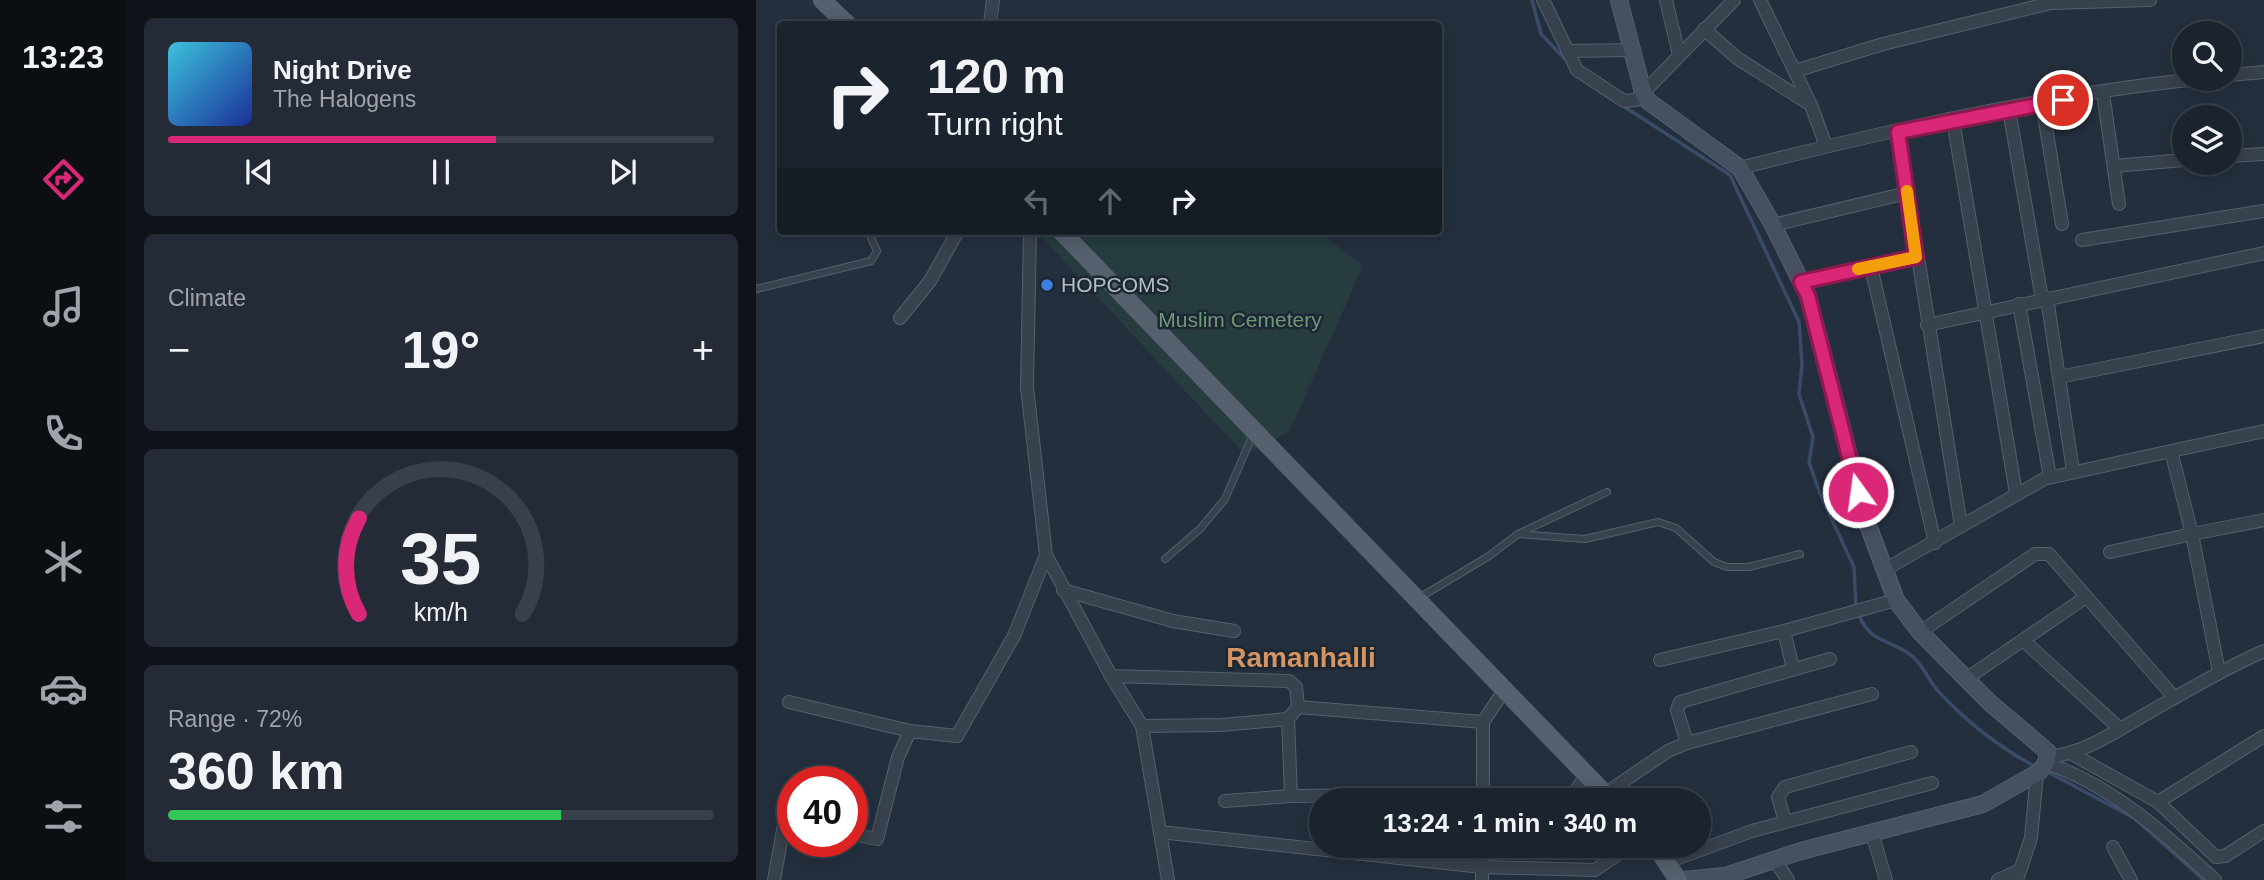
<!DOCTYPE html>
<meta charset="utf-8">
<style>
body{margin:0;font-family:Helvetica,sans-serif;background:#242b36;color:#f1f3f6;height:100vh;display:flex;flex-direction:column;font-size:26px;white-space:nowrap}
*{box-sizing:border-box;margin:0}
p{font-size:23px;color:#a0a4aa}
.icon{flex:none;width:38px;height:38px;fill:none;stroke:currentColor;stroke-width:2;stroke-linecap:round;stroke-linejoin:round}
.map{position:relative;flex:1;overflow:hidden}
.sheet{display:flex;flex-direction:column;gap:18px;padding:18px;background:#0f1319;width:630px}
.sheet>*{flex:none}
.hud{position:absolute;left:21px;top:21px;width:665px;height:214px;border-radius:7px;box-shadow:0 4px 18px #0003,0 0 0 2px #39404a;background:#1b232e;color:#f1f3f6;overflow:hidden}
.fabs{position:absolute;left:1416px;top:21px;display:grid;gap:14px}
.fabs a{display:grid;place-items:center;width:70px;height:70px;border-radius:50%;background:#1b232e;box-shadow:0 4px 18px #0003,0 0 0 2px #39404a;font-size:35px}
.speed{position:absolute;left:21px;top:766px;display:flex;gap:14px;font-size:35px;font-weight:700;text-align:center}
.speed>*{display:grid;place-content:center;width:91px;height:91px;border-radius:50%;background:#1b232e;box-shadow:0 4px 18px #0003,0 0 0 2px #39404a;line-height:1}
.speed .limit{border:10px solid #d22;background:#fff;color:#111}
.pin{position:absolute;display:grid;place-items:center;width:60px;height:60px;color:#fff;margin:-30px;border:4px solid #fff;border-radius:50%;box-shadow:0 2px 7px #0007}
.me{position:absolute;width:77px;margin:-38px;rotate:346deg;stroke-linejoin:round;filter:drop-shadow(0 0 5px #0008)}
.turn{display:flex;align-items:center;gap:24px;height:147px;padding:0 35px;font-size:32px}
.turn .icon{width:91px;height:91px;stroke-width:2.5}
.turn b{display:block;font-size:49px;line-height:60px}
.lanes{display:flex;align-items:center;height:66px;padding:0 35px;background:#0003;justify-content:center;gap:35px;direction:ltr}
.lanes .off{opacity:.35}
.big{font-size:52px;font-weight:700;line-height:1.1}
.sheet .tile{flex:1;display:flex;flex-direction:column;justify-content:center;gap:10px;min-width:0;padding:0 24px;border-radius:10px;background:#242b36}
.sheet .dial{align-items:center;gap:0}
.dial svg{height:182px;overflow:visible;fill:none;stroke:#39404a;stroke-width:7;stroke-linecap:round;text-anchor:middle}
.dial text{fill:#f1f3f6;stroke:none}
.song{display:flex;align-items:center;gap:21px}
.cover{width:84px;height:84px;border-radius:10px;background:linear-gradient(135deg,hsl(190 70% 55%),hsl(230 70% 35%))}
.played{height:7px;border-radius:4px;background:linear-gradient(90deg,#db2777 60%,#39404a 60%)}
.keys{display:flex;justify-content:space-around;direction:ltr}
.heat{display:flex;justify-content:space-between;align-items:center;font-size:38px;direction:ltr}
.charge{height:10px;border-radius:5px;background:linear-gradient(90deg,#34c759 72%,#39404a 0)}
.trip{position:absolute;left:553px;top:788px;width:402px;height:70px;border-radius:35px;background:#1b232e;box-shadow:0 4px 18px #0003,0 0 0 2px #39404a;font-weight:700;line-height:70px;text-align:center}
main{display:flex;flex:1;min-height:0}
.tab-bar{display:flex;flex-direction:column;width:126px;justify-content:space-around;align-items:center;background:#0b0e12;color:#a0a4aa}
.tab-bar .icon{width:49px;height:49px}
.tab-bar .on{color:#db2777}
.tab-bar b{font-size:32px;color:#f1f3f6}
.map>svg:first-child{display:block}
.green{fill:#263c3f}
.lines{fill:none;stroke-linecap:round;stroke-linejoin:round}
.stream{stroke:#394c67;stroke-width:3.5}
.lane-casing{stroke:#565f6c;stroke-width:8}
.street-casing{stroke:#565f6c;stroke-width:14}
.secondary-casing{stroke:#565f6c;stroke-width:18}
.primary-casing{stroke:#414a57;stroke-width:19}
.lane{stroke:#38414e;stroke-width:6}
.street{stroke:#38414e;stroke-width:12}
.secondary{stroke:#465061;stroke-width:16}
.primary{stroke:#56606e;stroke-width:18}
.route-casing{stroke:#8e194d;stroke-width:18}
.route{stroke:#db2777;stroke-width:12}
.slow{stroke:#f59e0b;stroke-width:12}
.shop-dot{fill:#3f7fe0;stroke:#1d2633;stroke-width:2.5}
.labels{text-anchor:middle;stroke-width:5;stroke-linejoin:round;paint-order:stroke}
.poi-label{font-size:21px;fill:#b4bcc9;stroke:#1d2633;text-anchor:start}
.park-label{font-size:21px;fill:#6b9a76;stroke:#1d2633}
.district-label{font-size:28px;font-weight:bold;fill:#d59563;stroke:#1d2633}
</style>
<main>
<nav class="tab-bar">
<b>13:23</b>
<svg class="icon on" aria-label="directions" viewBox="0 0 24 24"><path d="M12 3l9 9-9 9-9-9zM9 14v-3h6M13 9l2 2-2 2"/></svg>
<svg class="icon" aria-label="music" viewBox="0 0 24 24"><path d="M9 18V5l10-2v13"/><circle cx="6" cy="18" r="3"/><circle cx="16" cy="16" r="3"/></svg>
<svg class="icon" aria-label="phone" viewBox="0 0 24 24"><path d="M5 4h4l2 5-3 2q2 4 5 5l2-3 5 2v4C11 20 4 13 5 4z"/></svg>
<svg class="icon" aria-label="climate" viewBox="0 0 24 24"><path d="M12 3v18M4 7l16 10M4 17L20 7"/></svg>
<svg class="icon" aria-label="car" viewBox="0 0 24 24"><path d="M5 17H2v-5l4-1 3-4h7l3 4 3 1v5h-3M9 17h6M6 11h13"/><circle cx="7" cy="17" r="2"/><circle cx="17" cy="17" r="2"/></svg>
<svg class="icon" aria-label="filters" viewBox="0 0 24 24"><path d="M4 7h16M4 17h16"/><circle cx="9" cy="7" r="2"/><circle cx="15" cy="17" r="2"/></svg>
</nav>
<section class="sheet">
<div class="tile">
<div class="song"><i class="cover"></i><div><b>Night Drive</b><p>The Halogens</p></div></div>
<div class="played"></div>
<div class="keys"><svg class="icon" aria-label="previous" viewBox="0 0 24 24"><path d="M18 5L8 12l10 7zM5 5v14"/></svg><svg class="icon" aria-label="pause" viewBox="0 0 24 24"><path d="M8 5v14M16 5v14"/></svg><svg class="icon" aria-label="next" viewBox="0 0 24 24"><path d="M6 5l10 7-10 7zM19 5v14"/></svg></div>
</div>
<div class="tile"><p>Climate</p>
<div class="heat"><a>−</a><b class="big">19°</b><a>+</a></div>
</div>
<div class="tile dial"><svg viewBox="0 0 100 80">
<path d="M14 69A42 42 0 1 1 86 69"/>
<path d="M14 69A42 42 0 0 1 14 27" stroke="#db2777"/>
<text x="50" y="56" font-size="32" font-weight="700">35</text>
<text x="50" y="72" font-size="11">km/h</text>
</svg></div>
<div class="tile"><p>Range · 72%</p><b class="big">360 km</b><div class="charge"></div></div>
</section>
<div class="map">
<svg width="1508" height="880" viewBox="0 0 1508 880">
<rect width="100%" height="100%" fill="#242f3e"/>
<!-- green -->
<path class="green" d="M280 231H562L607 266 533 432 488 454Z"/>
<g class="lines">
<!-- stream -->
<g class="stream">
<path d="M776 0 785 34 810 60"/>
<path d="M830 82 974 175 1043 322 1046 364 1043 394 1057 437 1053 462 1064 494 1098 567 1100 608"/>
<path d="M1103 615C1115 645 1136 639 1156 656 1167 665 1173 681 1182 691 1209 720 1244 748 1280 767"/>
<path d="M1290 771 1378 818 1448 880"/>
</g>
<!-- lane casing -->
<g class="lane-casing">
<g id="lane">
<path d="M0 289 115 261 121 251 112 231"/>
<path d="M762 534 829 539 902 522 920 528 958 562 971 567H993L1044 554"/>
<path d="M409 559 444 529 469 499 498 432"/>
<path d="M663 598 733 556 762 534 851 492"/>
</g>
</g>
<!-- street casing -->
<g class="street-casing">
<g id="street">
<path d="M787 0 821 70 868 101 880 100 978 0"/>
<path d="M910 0 923 55"/>
<path d="M1004 0 1055 105 1070 146"/>
<path d="M234 24 237 0"/>
<path d="M948 29 981 58 1055 105"/>
<path d="M811 51 874 50"/>
<path d="M1039 71 1127 44 1295 3 1394 0"/>
<path d="M1474 75 1508 72"/>
<path d="M1347 93 1363 204"/>
<path d="M1286 103 1306 224"/>
<path d="M1253 110 1286 299"/>
<path d="M1197 120 1260 493"/>
<path d="M1142 132 1205 526"/>
<path d="M1474 156 1508 154"/>
<path d="M1358 166 1428 160"/>
<path d="M984 168C1130 131 1292 94 1442 79"/>
<path d="M1017 225 1151 193"/>
<path d="M274 231 271 387 290 555 355 676 533 681 540 687 542 707"/>
<path d="M1326 240 1508 211"/>
<path d="M1115 267 1179 543"/>
<path d="M1046 282 1160 257"/>
<path d="M1291 298 1317 471"/>
<path d="M1263 304 1294 477"/>
<path d="M144 318 174 281 202 231"/>
<path d="M1171 325 1508 253"/>
<path d="M1303 377 1508 336"/>
<path d="M1508 431 1415 451 1436 534 1508 520"/>
<path d="M1354 552 1436 534 1463 672"/>
<path d="M1128 570 1288 479 1415 451"/>
<path d="M307 590 417 621 478 631"/>
<path d="M1028 631 1037 668"/>
<path d="M1164 632 1279 554H1293L1418 697"/>
<path d="M1267 640 1364 729"/>
<path d="M904 660 1028 631 1140 600"/>
<path d="M355 676 386 726 465 725 532 719"/>
<path d="M1210 679 1330 597"/>
<path d="M33 702 154 731"/>
<path d="M386 726 404 832 726 867 727 845"/>
<path d="M931 743 921 710 924 702 1074 659"/>
<path d="M1316 754 1402 802 1460 857 1469 856 1508 831"/>
<path d="M1292 757C1332 753 1364 728 1399 709 1435 688 1470 668 1508 651"/>
<path d="M1290 763C1356 785 1409 834 1459 880"/>
<path d="M845 788 850 793 912 751 931 743 1116 694"/>
<path d="M727 794 535 796 532 719 542 707 727 722 749 689"/>
<path d="M727 800V722"/>
<path d="M814 800 830 775"/>
<path d="M469 801 535 796"/>
<path d="M1402 802 1508 736"/>
<path d="M1029 821 1022 797 1029 787 1155 752"/>
<path d="M404 832 412 880"/>
<path d="M1116 833 1130 880"/>
<path d="M96 834 121 839 142 757 154 731 201 736 258 636 290 555"/>
<path d="M1357 847 1375 880"/>
<path d="M908 851 917 860 996 831 1176 783"/>
<path d="M1018 859 1032 880"/>
<path d="M18 880 29 819 37 821"/>
<path d="M726 880V867L839 870 876 845"/>
<path d="M1242 880 1264 870"/>
<path d="M1261 880 1275 838 1281 773"/>
</g>
</g>
<!-- secondary casing -->
<g class="secondary-casing">
<path id="secondary" d="M863 0 887 92 892 101 984 168 1017 225 1052 296 1109 517 1140 600 1164 632 1233 702 1292 752 1290 763 1283 772 1227 804 1045 851 969 876 928 880"/>
</g>
<!-- primary casing -->
<g class="primary-casing">
<g id="primary">
<path d="M66 0 91 24"/>
<path d="M305 231 855 800"/>
<path d="M899 845 922 880"/>
</g>
</g>
<!-- lane -->
<use href="#lane" class="lane"/>
<!-- street -->
<use href="#street" class="street"/>
<!-- secondary -->
<use href="#secondary" class="secondary"/>
<!-- primary -->
<use href="#primary" class="primary"/>
</g>
<g class="lines">
<!-- route casing -->
<g class="route-casing">
<path id="route" d="M1102 492 1052 296 1045 282 1160 257 1142 132 1307 100"/>
</g>
<!-- route -->
<use href="#route" class="route"/>
<!-- slow -->
<path class="slow" d="M1102 269 1160 257 1151 191"/>
</g>
<!-- markers -->
<circle class="shop-dot" cx="291" cy="285" r="7"/>
<g class="labels">
<!-- poi labels -->
<g class="poi-label">
<text x="305" y="292">HOPCOMS</text>
</g>
<!-- park labels -->
<g class="park-label">
<text x="484" y="327">Muslim Cemetery</text>
</g>
<!-- district labels -->
<g class="district-label">
<text x="545" y="667">Ramanhalli</text>
</g>
</g>
</svg>
<div class="fabs">
<a><svg class="icon" aria-label="search" viewBox="0 0 24 24"><circle cx="10" cy="10" r="6"/><path d="M15 15l6 6"/></svg></a>
<a><svg class="icon" aria-label="layers" viewBox="0 0 24 24"><path d="M12 4l9 5-9 5-9-5zM3 14l9 5 9-5"/></svg></a>
</div>
<div class="speed"><div class="limit">40</div></div>
<div class="pin" style="left:1307px;top:100px;background:#d93025"><svg class="icon" aria-label="arrive" viewBox="0 0 24 24"><path d="M6 21V4h12l-3 4 3 4H6"/></svg></div>
<svg class="me" style="left:1102px;top:492px" viewBox="-20 -20 40 40"><circle r="17" fill="#db2777" stroke="#fff" stroke-width="3"/><path d="M0-11L8 9 0 5-8 9z" fill="#fff"/></svg>
<div class="trip">13:24 · 1 min · 340 m</div>
<div class="hud">
<div class="turn"><svg class="icon" aria-label="right" viewBox="0 0 24 24"><path d="M7 20v-9h11M14 6l5 5-5 5"/></svg><div><b>120 m</b>Turn right</div></div>
<div class="lanes"><svg class="icon off" aria-label="left" viewBox="0 0 24 24"><path d="M17 20v-9H6M10 6l-5 5 5 5"/></svg><svg class="icon off" aria-label="ahead" viewBox="0 0 24 24"><path d="M12 20V5M6 11l6-6 6 6"/></svg><svg class="icon" aria-label="right" viewBox="0 0 24 24"><path d="M7 20v-9h11M14 6l5 5-5 5"/></svg></div>
</div>
</div>
</main>
